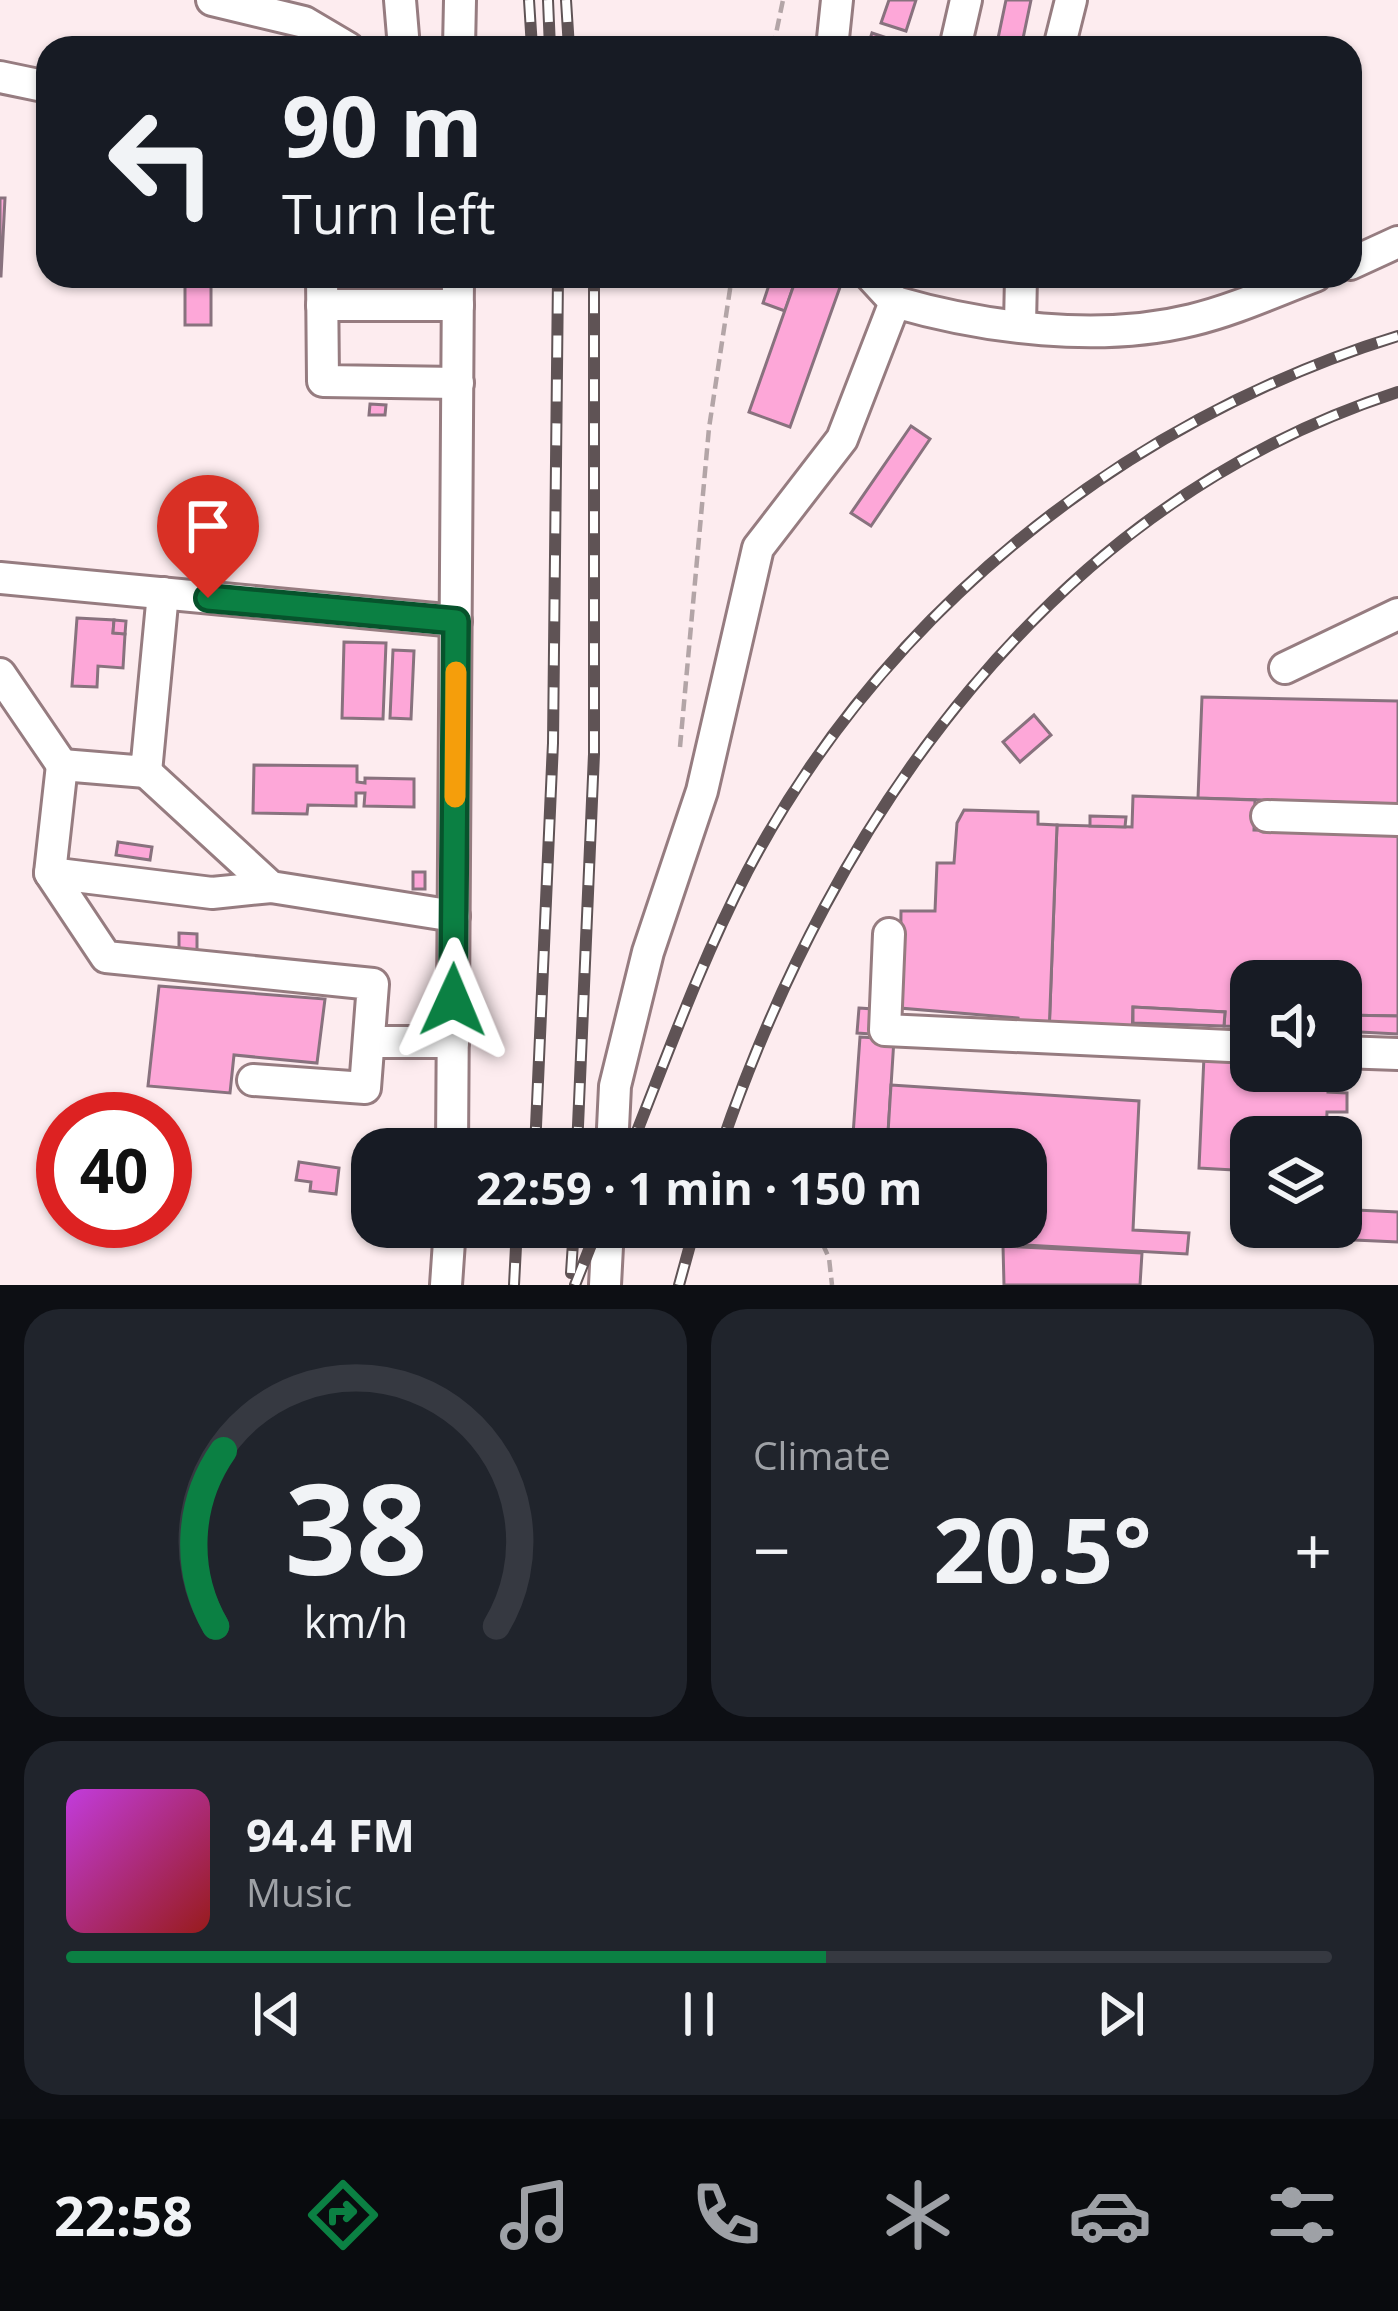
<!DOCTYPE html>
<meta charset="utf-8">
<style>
body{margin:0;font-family:"Open Sans",sans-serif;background:#20242c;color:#f1f3f6;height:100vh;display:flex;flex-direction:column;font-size:45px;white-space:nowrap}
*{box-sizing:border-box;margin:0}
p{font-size:39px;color:#9ea1a6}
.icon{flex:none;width:66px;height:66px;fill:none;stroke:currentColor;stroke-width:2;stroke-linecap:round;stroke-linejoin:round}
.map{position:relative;height:1285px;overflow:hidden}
.drawer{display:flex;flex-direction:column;gap:24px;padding:24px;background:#0d0f14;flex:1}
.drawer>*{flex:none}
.guide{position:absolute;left:36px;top:36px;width:1326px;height:252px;border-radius:36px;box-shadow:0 3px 9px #0004;background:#171b24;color:#f1f3f6;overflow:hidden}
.fabs{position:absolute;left:1230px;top:960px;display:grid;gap:24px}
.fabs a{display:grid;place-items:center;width:132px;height:132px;border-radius:24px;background:#171b24;box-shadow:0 3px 9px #0004;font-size:60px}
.speed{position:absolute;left:36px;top:1092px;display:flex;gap:24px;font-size:60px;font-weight:700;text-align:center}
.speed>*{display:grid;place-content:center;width:156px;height:156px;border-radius:50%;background:#171b24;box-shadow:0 3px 9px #0004;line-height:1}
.speed .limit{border:18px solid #d22;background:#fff;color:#111}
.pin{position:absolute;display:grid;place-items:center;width:102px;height:102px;color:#fff;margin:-123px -51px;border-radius:50% 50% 50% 0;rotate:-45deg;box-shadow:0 0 12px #0007}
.pin .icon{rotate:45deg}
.me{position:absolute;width:132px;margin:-66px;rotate:1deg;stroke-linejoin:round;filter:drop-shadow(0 0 9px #0008)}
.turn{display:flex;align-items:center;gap:42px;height:252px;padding:0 48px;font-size:54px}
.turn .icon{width:156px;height:156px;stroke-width:2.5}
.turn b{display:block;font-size:84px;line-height:102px}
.big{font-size:90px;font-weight:700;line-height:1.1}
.drawer .card{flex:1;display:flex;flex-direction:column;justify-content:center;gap:18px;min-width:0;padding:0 42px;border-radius:36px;background:#20242c}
.drawer .dial{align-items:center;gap:0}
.dial svg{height:312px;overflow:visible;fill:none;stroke:#363941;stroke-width:7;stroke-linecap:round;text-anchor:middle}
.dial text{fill:#f1f3f6;stroke:none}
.song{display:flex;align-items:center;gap:36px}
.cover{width:144px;height:144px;border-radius:18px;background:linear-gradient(135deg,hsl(290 70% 55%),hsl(0 70% 35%))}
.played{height:12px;border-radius:6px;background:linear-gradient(90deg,#0b8043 60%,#363941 60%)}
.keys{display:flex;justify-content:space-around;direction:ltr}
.heat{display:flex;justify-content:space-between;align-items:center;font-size:66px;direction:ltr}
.drawer .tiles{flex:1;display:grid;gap:24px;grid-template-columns:1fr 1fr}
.card:last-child{grid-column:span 2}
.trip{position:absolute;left:351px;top:1128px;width:696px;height:120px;border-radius:36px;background:#171b24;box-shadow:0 3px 9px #0004;font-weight:700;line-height:120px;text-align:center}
.dock{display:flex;height:192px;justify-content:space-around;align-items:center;background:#090b0e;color:#9ea1a6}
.dock .icon{width:84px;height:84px}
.dock .on{color:#0b8043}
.dock b{font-size:54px;color:#f1f3f6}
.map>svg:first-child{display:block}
.building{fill:#fda7d8;stroke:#88727e;stroke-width:3}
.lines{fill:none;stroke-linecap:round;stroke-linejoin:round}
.minor-casing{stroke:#967c80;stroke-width:36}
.path{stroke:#b3a5a7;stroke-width:4.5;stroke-dasharray:12 6;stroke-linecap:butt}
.minor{stroke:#fff;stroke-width:30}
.rail-casing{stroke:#5f5355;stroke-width:12}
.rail{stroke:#fff;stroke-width:8;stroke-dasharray:22;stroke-linecap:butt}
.route-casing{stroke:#07532c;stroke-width:30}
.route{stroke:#0b8043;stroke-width:21}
.slow{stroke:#f59e0b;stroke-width:21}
</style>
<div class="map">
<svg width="1398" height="1285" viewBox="0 0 1398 1285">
<rect width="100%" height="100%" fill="#fdecef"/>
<!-- building -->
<g class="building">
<path d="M889 0H916L906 31 881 23Z"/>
<path d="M1006 0H1031L1021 48H996Z"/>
<path d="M872 33 917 48H867Z"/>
<path d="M0 198H5L1 276H0Z"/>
<rect x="185" y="276" width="26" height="49"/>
<path d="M772 276H797L785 311 763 303Z"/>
<path d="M797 276H844L790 427 749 412Z"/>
<path d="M370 404 386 405 385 415H369Z"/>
<path d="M911 426 930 439 871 526 851 513Z"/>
<path d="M77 618 114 620 113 633 125 634 123 668 98 666 97 687 72 686Z"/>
<path d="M114 620 126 621 125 634 113 633Z"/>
<path d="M344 642 386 643 383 719 342 718Z"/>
<path d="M393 650 414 651 411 719 390 718Z"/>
<path d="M1202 697 1398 701V804L1198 798Z"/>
<path d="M1034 715 1051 735 1020 762 1003 742Z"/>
<path d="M254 765 357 766V782L365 783V778L414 779V807L364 806 365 793H356V806L308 805 307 814 253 813Z"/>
<path d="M1133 796 1255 800 1254 830 1398 834V1016L1341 1015V981H1251V1027L1224 1026 1225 1012 1133 1007 1132 1037 1049 1034 1057 825 1132 827Z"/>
<path d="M964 810 1038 812V824L1057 825 1049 1034 1017 1032 1018 1018 900 1008 901 911H935L937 863H954L957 823Z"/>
<path d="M1090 816 1126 817 1125 827 1090 826Z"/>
<path d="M118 842 152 847 150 860 116 855Z"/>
<rect x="413" y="872" width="12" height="17"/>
<path d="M179 933 197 934V950L179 949Z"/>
<path d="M159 986 325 999 317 1063 234 1055 230 1093 148 1086Z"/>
<path d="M1133 1007 1225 1012 1224 1026 1133 1023Z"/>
<path d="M859 1008 873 1009 871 1034 857 1033Z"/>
<path d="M1341 1015 1398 1016V1034L1341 1031Z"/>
<path d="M860 1037 894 1039 887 1149H852Z"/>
<path d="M1204 1056 1251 1058V1071H1329L1328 1092 1347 1093V1112H1327L1326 1137H1251V1171L1199 1168Z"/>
<path d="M891 1085 1139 1101 1133 1230 1189 1233 1187 1254 881 1237 882 1227H1026V1149H887Z"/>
<path d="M299 1162 339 1168 336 1194 310 1191 311 1182 296 1180Z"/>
<path d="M1356 1210 1398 1212V1242L1355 1240Z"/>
<path d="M846 1227H882L881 1237 846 1234Z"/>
<path d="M1332 1231 1352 1232 1351 1242H1331Z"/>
<path d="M1003 1246 1142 1253 1140 1285H1004Z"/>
</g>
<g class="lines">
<!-- minor casing -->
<g class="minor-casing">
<g id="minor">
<path d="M212 0 304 22 348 48"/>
<path d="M400 0 404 48"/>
<path d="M459 48 460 0"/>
<path d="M832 48 837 0"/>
<path d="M955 48 966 0"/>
<path d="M1059 48 1071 0"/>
<path d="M0 77 48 87"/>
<path d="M1350 264 1398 242"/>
<path d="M322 276 323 381 458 383"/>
<path d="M871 276 895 302"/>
<path d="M322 305H458"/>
<path d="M1020 325 1021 276"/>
<path d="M0 578 456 621"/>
<path d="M163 593 146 772 62 765 50 873 106 957 373 984 365 1088 253 1080"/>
<path d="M1285 668 1398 614"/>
<path d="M0 674 62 765"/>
<path d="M146 772 271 887 454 916"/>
<path d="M1267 816 1398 820"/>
<path d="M50 873 212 893 271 887"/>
<path d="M889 934 885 1030 1251 1047"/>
<path d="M369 1042H453"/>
<path d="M1341 1052 1398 1054"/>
<path d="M452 1149 458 276"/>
<path d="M612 1149 615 1086 648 952 702 791 758 548 842 439 895 302C985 328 1099 343 1192 320 1234 310 1275 291 1315 276"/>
<path d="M446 1285 450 1227"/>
<path d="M605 1285 608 1227"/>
</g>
</g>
<!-- path -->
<g class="path">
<path d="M773 48 783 0"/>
<path d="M680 747 709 428 732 276"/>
<path d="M815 1227 829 1258 832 1285"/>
</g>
<!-- minor -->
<use href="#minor" class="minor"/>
<!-- rail casing -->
<g class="rail-casing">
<g id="rail">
<path d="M529 0 532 48"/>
<path d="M548 0 550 48"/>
<path d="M566 0 569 48"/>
<path d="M535 1149 553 743 558 276"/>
<path d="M577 1149 594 754V276"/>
<path d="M630 1149C667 1056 701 961 747 872 882 615 1122 421 1398 336"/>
<path d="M720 1149C832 818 1052 504 1398 392"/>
<path d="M571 1273 574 1227"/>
<path d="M514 1285 517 1227"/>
<path d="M575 1285 598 1227"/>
<path d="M679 1285 695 1227"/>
</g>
</g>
<!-- rail -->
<use href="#rail" class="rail"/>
</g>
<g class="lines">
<!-- route casing -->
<g class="route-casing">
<path id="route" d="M208 598 456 621 453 1000"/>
</g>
<!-- route -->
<use href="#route" class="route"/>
<!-- slow -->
<path class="slow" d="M455 797 456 672"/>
</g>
</svg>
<div class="fabs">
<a><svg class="icon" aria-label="sound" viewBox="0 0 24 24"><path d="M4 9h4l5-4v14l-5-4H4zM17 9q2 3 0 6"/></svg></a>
<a><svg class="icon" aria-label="layers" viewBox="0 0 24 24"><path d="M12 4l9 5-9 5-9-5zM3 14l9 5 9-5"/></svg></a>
</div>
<div class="speed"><div class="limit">40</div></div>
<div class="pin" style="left:208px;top:598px;background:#d93025"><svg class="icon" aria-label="arrive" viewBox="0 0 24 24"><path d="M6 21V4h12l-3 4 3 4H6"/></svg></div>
<svg class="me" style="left:453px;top:1000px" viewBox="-20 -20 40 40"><path d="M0-17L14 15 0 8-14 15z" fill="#0b8043" stroke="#fff" stroke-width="4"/></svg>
<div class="trip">22:59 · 1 min · 150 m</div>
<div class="guide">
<div class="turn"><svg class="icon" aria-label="left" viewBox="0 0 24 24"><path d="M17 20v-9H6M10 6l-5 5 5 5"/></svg><div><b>90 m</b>Turn left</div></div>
</div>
</div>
<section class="drawer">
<div class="tiles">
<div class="card dial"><svg viewBox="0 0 100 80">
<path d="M14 69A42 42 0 1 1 86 69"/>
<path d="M14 69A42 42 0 0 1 16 24" stroke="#0b8043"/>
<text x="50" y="56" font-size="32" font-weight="700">38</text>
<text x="50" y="72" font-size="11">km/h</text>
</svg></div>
<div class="card"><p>Climate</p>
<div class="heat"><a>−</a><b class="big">20.5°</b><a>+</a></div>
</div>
<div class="card">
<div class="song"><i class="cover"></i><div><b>94.4 FM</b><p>Music</p></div></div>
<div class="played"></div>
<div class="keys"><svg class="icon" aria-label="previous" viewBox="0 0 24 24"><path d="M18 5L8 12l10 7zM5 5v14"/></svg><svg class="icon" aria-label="pause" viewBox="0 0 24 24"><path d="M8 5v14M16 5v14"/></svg><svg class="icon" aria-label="next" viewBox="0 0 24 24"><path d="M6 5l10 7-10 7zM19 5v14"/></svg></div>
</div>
</div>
</section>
<nav class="dock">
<b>22:58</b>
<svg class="icon on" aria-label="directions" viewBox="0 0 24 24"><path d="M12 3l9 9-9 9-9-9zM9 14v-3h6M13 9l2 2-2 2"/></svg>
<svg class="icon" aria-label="music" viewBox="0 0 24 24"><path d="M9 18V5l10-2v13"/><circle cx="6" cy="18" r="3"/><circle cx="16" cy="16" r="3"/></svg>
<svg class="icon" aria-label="phone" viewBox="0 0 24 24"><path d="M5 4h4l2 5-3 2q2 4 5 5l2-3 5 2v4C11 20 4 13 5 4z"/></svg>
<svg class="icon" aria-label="climate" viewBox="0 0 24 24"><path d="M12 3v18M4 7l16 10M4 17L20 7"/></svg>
<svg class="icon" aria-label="car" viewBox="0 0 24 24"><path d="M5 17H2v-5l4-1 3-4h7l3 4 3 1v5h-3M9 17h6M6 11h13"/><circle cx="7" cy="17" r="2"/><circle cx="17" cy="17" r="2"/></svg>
<svg class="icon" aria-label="filters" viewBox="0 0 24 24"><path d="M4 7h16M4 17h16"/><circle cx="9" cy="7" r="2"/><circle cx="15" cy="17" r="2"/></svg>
</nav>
